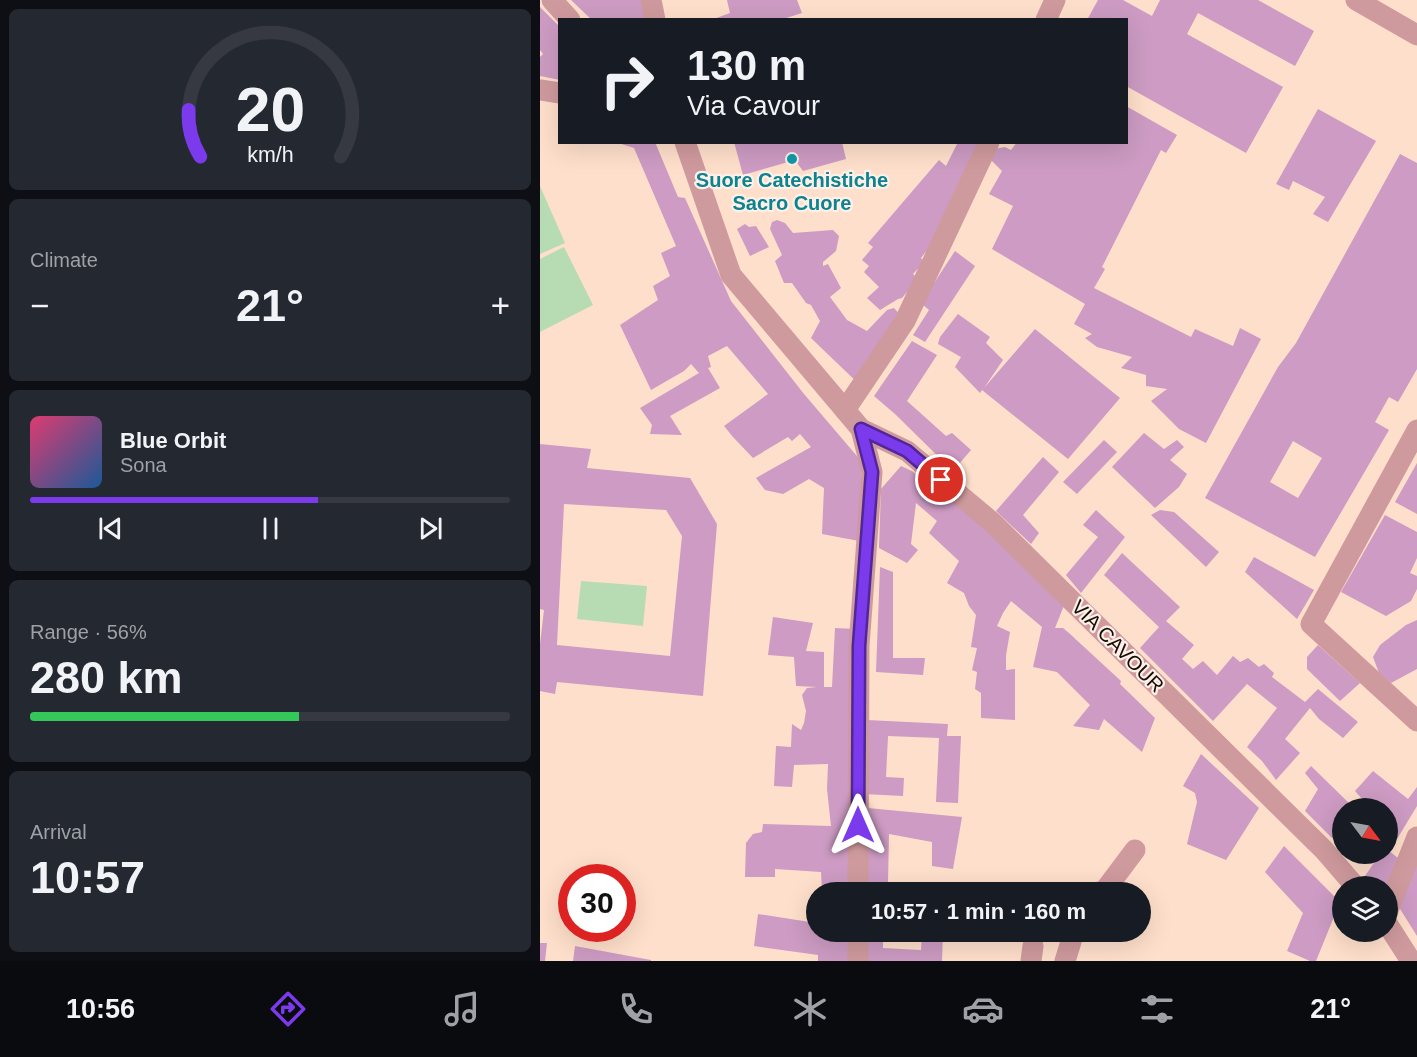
<!DOCTYPE html>
<meta charset="utf-8">
<style>
body{margin:0;font-family:Helvetica,sans-serif;background:#242831;color:#f1f3f6;height:100vh;display:flex;flex-direction:column;font-size:22px;white-space:nowrap}
*{box-sizing:border-box;margin:0}
p{font-size:20px;color:#9ea1a6}
.icon{flex:none;width:33px;height:33px;fill:none;stroke:currentColor;stroke-width:2;stroke-linecap:round;stroke-linejoin:round}
.map{position:relative;flex:1;overflow:hidden}
.side{display:flex;flex-direction:column;gap:9px;padding:9px;background:#0d0f14;width:540px}
.side>*{flex:none}
.banner{position:absolute;left:18px;top:18px;width:570px;height:126px;border-radius:0px;box-shadow:0 6px 24px #0002;background:#171b24;color:#f1f3f6;overflow:hidden}
.needle{width:39px;rotate:122deg}
.tools{position:absolute;left:792px;top:798px;display:grid;gap:12px}
.tools a{display:grid;place-items:center;width:66px;height:66px;border-radius:50%;background:#171b24;box-shadow:0 6px 24px #0002;font-size:30px}
.speed{position:absolute;left:18px;top:864px;display:flex;gap:12px;font-size:30px;font-weight:700;text-align:center}
.speed>*{display:grid;place-content:center;width:78px;height:78px;border-radius:50%;background:#171b24;box-shadow:0 6px 24px #0002;line-height:1}
.speed .limit{border:9px solid #d22;background:#fff;color:#111}
.pin{position:absolute;display:grid;place-items:center;width:51px;height:51px;color:#fff;margin:-26px;border:3px solid #fff;border-radius:50%;box-shadow:0 2px 6px #0007}
.me{position:absolute;width:66px;margin:-33px;rotate:0deg;stroke-linejoin:round;filter:drop-shadow(0 0 4px #0008)}
.turn{display:flex;align-items:center;gap:21px;height:126px;padding:0 30px;font-size:27px}
.turn .icon{width:78px;height:78px;stroke-width:2.5}
.turn b{display:block;font-size:42px;line-height:51px}
.big{font-size:45px;font-weight:700;line-height:1.1}
.side .widget{flex:1;display:flex;flex-direction:column;justify-content:center;gap:9px;min-width:0;padding:0 21px;border-radius:9px;background:#242831}
.side .dial{align-items:center;gap:0}
.dial svg{height:156px;overflow:visible;fill:none;stroke:#363941;stroke-width:7;stroke-linecap:round;text-anchor:middle}
.dial text{fill:#f1f3f6;stroke:none}
.song{display:flex;align-items:center;gap:18px}
.cover{width:72px;height:72px;border-radius:9px;background:linear-gradient(135deg,hsl(340 70% 55%),hsl(210 70% 35%))}
.played{height:6px;border-radius:3px;background:linear-gradient(90deg,#7c3aed 60%,#363941 60%)}
.keys{display:flex;justify-content:space-around;direction:ltr}
.heat{display:flex;justify-content:space-between;align-items:center;font-size:33px;direction:ltr}
.charge{height:9px;border-radius:4px;background:linear-gradient(90deg,#34c759 56%,#363941 0)}
.trip{position:absolute;left:266px;top:882px;width:345px;height:60px;border-radius:30px;background:#171b24;box-shadow:0 6px 24px #0002;font-weight:700;line-height:60px;text-align:center}
.tab-bar{display:flex;height:96px;justify-content:space-around;align-items:center;background:#090b0e;color:#9ea1a6}
.tab-bar .icon{width:42px;height:42px}
.tab-bar .on{color:#7c3aed}
.tab-bar b{font-size:27px;color:#f1f3f6}
main{display:flex;flex:1;min-height:0}
.map>svg:first-child{display:block}
.green{fill:#b7dcb4}
.building{fill:#cd9bc3;fill-rule:evenodd}
.lines{fill:none;stroke-linecap:round;stroke-linejoin:round}
.minor{stroke:#cf9a9d;stroke-width:21}
.route-casing{stroke:#51269a;stroke-width:15}
.route{stroke:#7c3aed;stroke-width:10}
.culture-dot{fill:#0f9aa8;stroke:#fdf0e8;stroke-width:2}
.labels{text-anchor:middle;stroke-width:4.5;stroke-linejoin:round;paint-order:stroke}
.culture-label{font-size:20px;font-weight:bold;fill:#0d838f;stroke:#fdf0e8}
.street-label{font-size:20px;fill:#160c06;stroke:#fdf0e8}
</style>
<main>
<section class="side">
<div class="widget dial"><svg viewBox="0 0 100 80">
<path d="M14 69A42 42 0 1 1 86 69"/>
<path d="M14 69A42 42 0 0 1 8 45" stroke="#7c3aed"/>
<text x="50" y="56" font-size="32" font-weight="700">20</text>
<text x="50" y="72" font-size="11">km/h</text>
</svg></div>
<div class="widget"><p>Climate</p>
<div class="heat"><a>−</a><b class="big">21°</b><a>+</a></div>
</div>
<div class="widget">
<div class="song"><i class="cover"></i><div><b>Blue Orbit</b><p>Sona</p></div></div>
<div class="played"></div>
<div class="keys"><svg class="icon" aria-label="previous" viewBox="0 0 24 24"><path d="M18 5L8 12l10 7zM5 5v14"/></svg><svg class="icon" aria-label="pause" viewBox="0 0 24 24"><path d="M8 5v14M16 5v14"/></svg><svg class="icon" aria-label="next" viewBox="0 0 24 24"><path d="M6 5l10 7-10 7zM19 5v14"/></svg></div>
</div>
<div class="widget"><p>Range · 56%</p><b class="big">280 km</b><div class="charge"></div></div>
<div class="widget"><p>Arrival</p><b class="big">10:57</b></div>
</section>
<div class="map">
<svg width="877" height="961" viewBox="0 0 877 961">
<rect width="100%" height="100%" fill="#fedfcb"/>
<!-- green -->
<g class="green">
<path d="M0 186 25 243 0 254Z"/>
<path d="M24 247 53 305 0 332V259Z"/>
<path d="M41 581 107 586 103 626 37 619Z"/>
</g>
<!-- building -->
<g class="building">
<path d="M31 0H102L106 20H52Z"/>
<path d="M187 0H257L262 13 240 20H171L190 13Z"/>
<path d="M558 0H583L612 16 620 0H718L774 31 755 66 658 13 647 34 743 87 706 153 586 86V20H547Z"/>
<path d="M0 7 20 27V80L0 76V57L3 54 0 50Z"/>
<path d="M586 106 637 135 626 153 621 150 562 267 565 269 554 288 651 337 655 329 693 346 700 328 721 339 666 443 639 429 611 401 627 389 606 386V375L581 368 592 357 557 347 545 338 552 334 534 324 545 304 452 249 473 206 449 194 462 171 450 159 454 149 465 147 471 150 477 142H586Z"/>
<path d="M778 109 836 141 788 222 773 214 785 197 753 181 749 190 736 184Z"/>
<path d="M75 142H115L138 197 145 198 191 301 264 394 322 462 319 541 282 534 284 488 269 479 243 494 225 490 216 478 271 447 260 434 252 441 248 437 213 458 193 437 184 426 228 394 187 346 168 356 171 367 168 368 180 388 130 416 142 435 110 434 112 425 100 408 159 373 151 364 144 371 111 390 80 325 118 300 113 286 130 276 121 253 136 246 94 148Z"/>
<path d="M194 142H302L306 159 263 171 255 160 203 175Z"/>
<path d="M418 142H439L399 235 381 258 384 262 373 274 378 279 362 298 358 299 340 310 327 298 339 287 324 272 329 266 322 260 333 247 328 243 399 160 406 166Z"/>
<path d="M860 154 877 163V369L858 402 849 397 835 422 849 430 775 557 665 498 738 367 756 343ZM753 441 782 458 758 498 730 482Z"/>
<path d="M237 220 245 223 253 233 293 230 299 236 296 251 283 262V266L288 264 301 288 290 297 307 320 327 331 347 310 354 308 362 317 321 386 271 338 280 321 271 305 266 303 252 283H244L235 261 242 255 230 229 232 222Z"/>
<path d="M205 224 209 227 216 226 229 247 210 256 197 229Z"/>
<path d="M415 251 435 266 385 342 373 335 389 310 381 303Z"/>
<path d="M418 314 450 337 446 343 463 360 444 388 495 329 580 398 528 459 442 390 440 393 415 367 421 357 398 344 400 337Z"/>
<path d="M372 341 397 355 367 401 406 436 412 433 431 450 413 471 355 414 334 396Z"/>
<path d="M604 433 624 449 637 440 644 447 630 460 647 474 639 487 615 508 572 467Z"/>
<path d="M564 440 577 452 537 494 523 482Z"/>
<path d="M0 444 51 449 47 468 150 478 177 524 163 696 17 682 15 694 0 691V644L4 610 0 609ZM24 504 126 510 142 536 130 656 17 645Z"/>
<path d="M503 457 519 472 483 515 499 533 491 544 456 511Z"/>
<path d="M877 463V514L855 502Z"/>
<path d="M361 466 372 471 412 502 416 498 525 603 515 628H523L530 634 581 681 580 684 615 718 602 752 564 719 559 730 533 726 550 705 517 672 493 667 502 627 471 601 463 613 457 626 470 632 466 655V670L475 669V720L441 718V693L435 689 437 672 432 670 437 648 431 647 436 615 429 606 424 593 407 583 419 561 389 533 397 521 376 503 371 544 378 550 367 563 339 548 341 489Z"/>
<path d="M556 510 585 537 541 593 526 575 558 537 543 525Z"/>
<path d="M620 510 634 512 679 552 666 567 611 515Z"/>
<path d="M845 515 877 532V558L870 573 877 576V589L871 601 846 616 801 592Z"/>
<path d="M582 553 640 607 626 621 654 645 642 659 653 669 663 661 677 675 693 656 700 662 708 658 719 667 724 664 734 673 732 677 765 702 778 689 818 722 803 738 779 719 770 708 745 739 760 753 736 780 722 761 707 747 737 708 707 684 673 721 600 648 619 627 564 575Z"/>
<path d="M714 557 774 590 757 619 705 572Z"/>
<path d="M340 567 353 572V658H385L383 675 336 672Z"/>
<path d="M233 617 273 623 266 651 284 652V687H292L295 628 316 629 311 892H282L281 872 235 869V877H205L206 843 213 834 222 832 223 824 291 826 287 789 288 764 254 765 252 787 234 786 236 746 251 747 252 724 261 730 264 723 266 711 262 695 267 688 277 687 256 686 254 657 228 655Z"/>
<path d="M877 620V669L851 683 839 673 833 657 840 645 866 625Z"/>
<path d="M778 645 820 683 800 701 767 669V657Z"/>
<path d="M327 720 408 724 407 736H421L418 803 396 802 399 738 348 736 346 777 364 778 363 796 324 794Z"/>
<path d="M661 754 719 808 686 860 647 844 657 802 655 793 643 786Z"/>
<path d="M771 766 814 808H802V827L792 838 765 811 778 789 765 773Z"/>
<path d="M833 771 868 799 877 787V806L857 839 848 828V808H830L815 791Z"/>
<path d="M328 808 422 817 413 869 392 866V842L349 834 348 882 408 892H326Z"/>
<path d="M744 846 800 902 776 961H770L747 951 763 913 725 872Z"/>
<path d="M848 850 863 862 848 886H837L825 876 840 854H848Z"/>
<path d="M877 853V936L855 901Z"/>
<path d="M218 914 276 923V932H311L312 961H278V955L214 946Z"/>
<path d="M326 932H343V948L381 950 382 932H403L402 961H327Z"/>
<path d="M0 943H7L5 961H0Z"/>
<path d="M35 946 111 960V961H33Z"/>
</g>
<g class="lines">
<!-- minor -->
<g class="minor">
<path d="M12 0 30 20"/>
<path d="M111 0 115 20"/>
<path d="M816 0 877 35"/>
<path d="M506 20 515 0"/>
<path d="M0 90 20 93"/>
<path d="M145 142 191 275 321 429 367 451 453 523 784 850 815 886"/>
<path d="M305 410 365 321 449 142"/>
<path d="M877 430 771 624 877 721"/>
<path d="M318 892 319 646 332 472 321 429"/>
<path d="M560 892 565 890 595 850"/>
<path d="M848 910 877 837"/>
<path d="M848 925 871 961"/>
<path d="M318 961V932"/>
<path d="M491 961 493 946"/>
<path d="M525 961 534 932"/>
</g>
</g>
<g class="lines">
<!-- route casing -->
<g class="route-casing">
<path id="route" d="M318 825 319 646 332 472 321 429 367 451 401 480"/>
</g>
<!-- route -->
<use href="#route" class="route"/>
</g>
<!-- markers -->
<circle class="culture-dot" cx="252" cy="159" r="6"/>
<g class="labels">
<!-- culture labels -->
<g class="culture-label">
<text x="252" y="187">Suore Catechistiche<tspan x="252" dy="23">Sacro Cuore</tspan></text>
</g>
<!-- street labels -->
<g class="street-label">
<text transform="translate(578 646) rotate(45)" y="7">VIA CAVOUR</text>
</g>
</g>
</svg>
<div class="tools">
<a><svg class="needle" viewBox="-14 -14 28 28"><path d="M0-13l5 13h-10z" fill="#e53935"/><path d="M0 13l5-13h-10z" fill="#9ea1a6"/></svg></a>
<a><svg class="icon" aria-label="layers" viewBox="0 0 24 24"><path d="M12 4l9 5-9 5-9-5zM3 14l9 5 9-5"/></svg></a>
</div>
<div class="speed"><div class="limit">30</div></div>
<div class="pin" style="left:401px;top:480px;background:#d93025"><svg class="icon" aria-label="arrive" viewBox="0 0 24 24"><path d="M6 21V4h12l-3 4 3 4H6"/></svg></div>
<svg class="me" style="left:318px;top:825px" viewBox="-20 -20 40 40"><path d="M0-17L14 15 0 8-14 15z" fill="#7c3aed" stroke="#fff" stroke-width="4"/></svg>
<div class="trip">10:57 · 1 min · 160 m</div>
<div class="banner">
<div class="turn"><svg class="icon" aria-label="right" viewBox="0 0 24 24"><path d="M7 20v-9h11M14 6l5 5-5 5"/></svg><div><b>130 m</b>Via Cavour</div></div>
</div>
</div>
</main>
<nav class="tab-bar">
<b>10:56</b>
<svg class="icon on" aria-label="directions" viewBox="0 0 24 24"><path d="M12 3l9 9-9 9-9-9zM9 14v-3h6M13 9l2 2-2 2"/></svg>
<svg class="icon" aria-label="music" viewBox="0 0 24 24"><path d="M9 18V5l10-2v13"/><circle cx="6" cy="18" r="3"/><circle cx="16" cy="16" r="3"/></svg>
<svg class="icon" aria-label="phone" viewBox="0 0 24 24"><path d="M5 4h4l2 5-3 2q2 4 5 5l2-3 5 2v4C11 20 4 13 5 4z"/></svg>
<svg class="icon" aria-label="climate" viewBox="0 0 24 24"><path d="M12 3v18M4 7l16 10M4 17L20 7"/></svg>
<svg class="icon" aria-label="car" viewBox="0 0 24 24"><path d="M5 17H2v-5l4-1 3-4h7l3 4 3 1v5h-3M9 17h6M6 11h13"/><circle cx="7" cy="17" r="2"/><circle cx="17" cy="17" r="2"/></svg>
<svg class="icon" aria-label="filters" viewBox="0 0 24 24"><path d="M4 7h16M4 17h16"/><circle cx="9" cy="7" r="2"/><circle cx="15" cy="17" r="2"/></svg>
<b>21°</b>
</nav>
